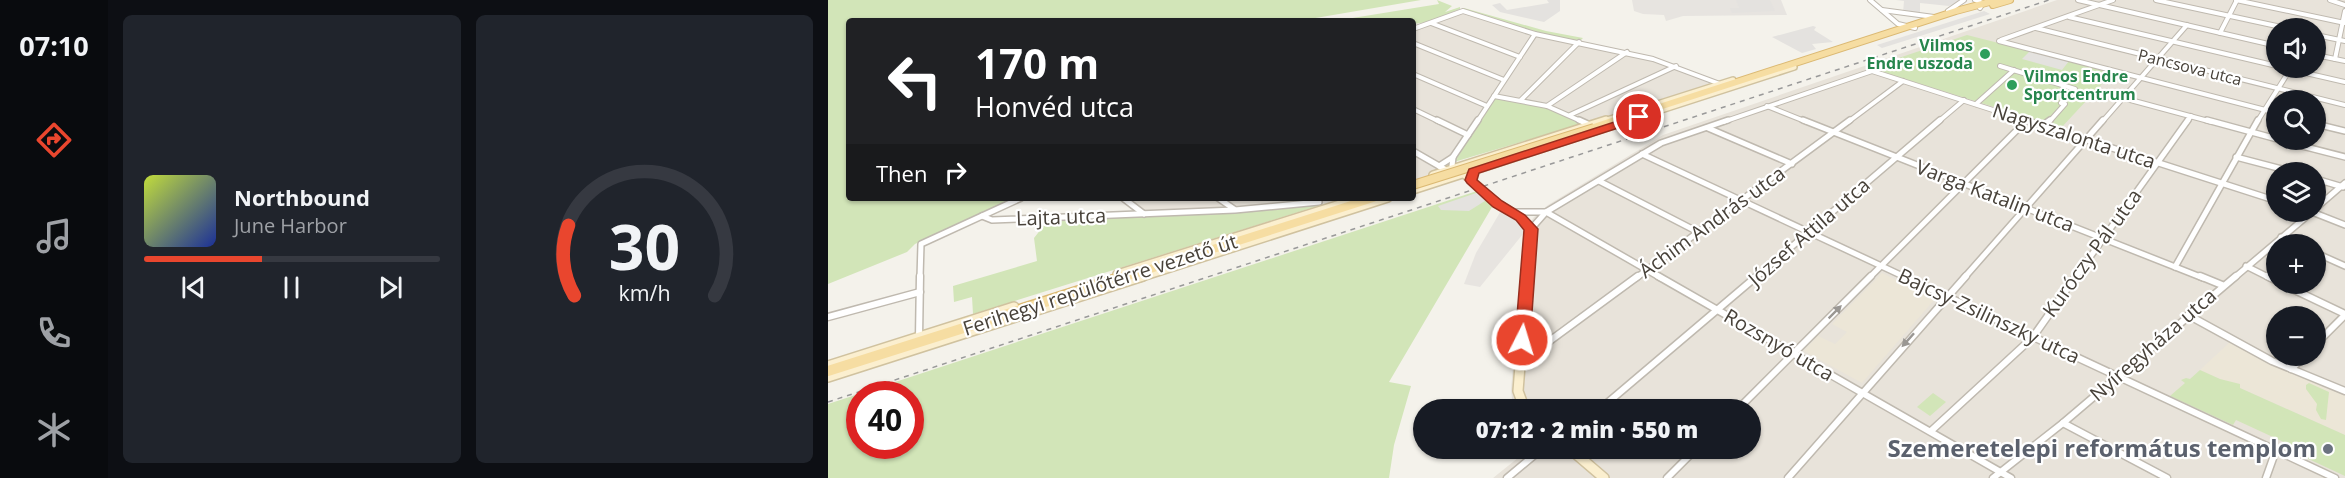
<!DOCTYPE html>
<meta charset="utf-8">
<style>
body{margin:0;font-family:"Open Sans",sans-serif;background:#20242c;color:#f1f3f6;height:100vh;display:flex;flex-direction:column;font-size:22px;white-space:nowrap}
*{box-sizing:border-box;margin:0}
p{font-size:20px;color:#9ea1a6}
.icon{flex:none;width:33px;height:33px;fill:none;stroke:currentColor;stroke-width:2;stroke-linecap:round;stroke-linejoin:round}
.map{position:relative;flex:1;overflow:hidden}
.sheet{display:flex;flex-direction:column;gap:15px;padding:15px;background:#0d0f14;width:720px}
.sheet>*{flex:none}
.guide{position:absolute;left:18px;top:18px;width:570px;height:183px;border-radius:6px;box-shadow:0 2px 4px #0004;background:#202124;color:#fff;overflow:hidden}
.fabs{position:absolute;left:1438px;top:18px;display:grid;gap:12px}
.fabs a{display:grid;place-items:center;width:60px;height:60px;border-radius:50%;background:#171b24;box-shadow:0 2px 4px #0004;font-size:30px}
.speed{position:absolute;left:18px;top:381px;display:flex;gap:12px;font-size:30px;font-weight:700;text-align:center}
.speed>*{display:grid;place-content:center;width:78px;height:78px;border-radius:50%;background:#171b24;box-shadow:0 2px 4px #0004;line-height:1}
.speed .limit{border:9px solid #d22;background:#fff;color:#111}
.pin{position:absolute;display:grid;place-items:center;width:51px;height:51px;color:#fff;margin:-26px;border:3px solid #fff;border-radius:50%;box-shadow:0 2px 6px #0007}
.me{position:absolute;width:66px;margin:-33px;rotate:5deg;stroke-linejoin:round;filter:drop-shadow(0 0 4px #0008)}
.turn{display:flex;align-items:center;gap:21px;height:126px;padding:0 30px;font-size:27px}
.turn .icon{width:78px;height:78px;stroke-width:2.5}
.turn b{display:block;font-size:42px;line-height:51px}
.then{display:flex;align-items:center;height:57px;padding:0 30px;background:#0003;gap:12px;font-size:22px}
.sheet .tile{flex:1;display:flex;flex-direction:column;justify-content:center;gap:9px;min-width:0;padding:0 21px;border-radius:9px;background:#20242c}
.sheet .dial{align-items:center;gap:0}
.dial svg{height:156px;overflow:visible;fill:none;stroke:#363941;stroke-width:7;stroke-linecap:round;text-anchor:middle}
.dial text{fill:#f1f3f6;stroke:none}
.song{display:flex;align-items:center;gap:18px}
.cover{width:72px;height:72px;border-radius:9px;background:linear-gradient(135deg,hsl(70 70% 55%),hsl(230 70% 35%))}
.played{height:6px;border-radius:3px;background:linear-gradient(90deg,#e9462e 40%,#363941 40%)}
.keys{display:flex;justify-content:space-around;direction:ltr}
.sheet .tiles{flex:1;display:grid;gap:15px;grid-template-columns:repeat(2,1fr)}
.trip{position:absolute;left:585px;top:399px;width:348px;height:60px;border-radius:30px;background:#171b24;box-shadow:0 2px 4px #0004;font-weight:800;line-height:60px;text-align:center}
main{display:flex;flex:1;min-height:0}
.dock{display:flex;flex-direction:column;width:108px;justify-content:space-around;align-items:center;background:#090b0e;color:#9ea1a6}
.dock .icon{width:42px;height:42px}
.dock .current{color:#e9462e}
.dock b{font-size:27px;color:#f1f3f6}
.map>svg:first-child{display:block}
.residential{fill:#e8e3da;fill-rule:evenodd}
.industrial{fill:#e7e4e0}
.education{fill:#ece6d7}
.green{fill:#d2e5b8;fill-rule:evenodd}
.parking{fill:#e4e2df}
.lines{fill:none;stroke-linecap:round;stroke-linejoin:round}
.street-far2-casing{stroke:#bfb9af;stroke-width:6}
.street-far1-casing{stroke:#bfb9af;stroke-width:8}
.street-casing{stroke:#bfb9af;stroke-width:9}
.secondary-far2-casing{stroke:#d0c29f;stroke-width:8}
.secondary-far1-casing{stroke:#d0c29f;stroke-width:10}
.secondary-casing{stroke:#d0c29f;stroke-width:12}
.primary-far2-casing{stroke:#dbb973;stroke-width:8}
.primary-far1-casing{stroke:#dbb973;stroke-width:10}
.primary-casing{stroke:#dbb973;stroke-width:13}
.street-far2{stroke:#fff;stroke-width:4}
.street-far1{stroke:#fff;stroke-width:5}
.street{stroke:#fff;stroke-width:6}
.secondary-far2{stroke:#fbefcf;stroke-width:5}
.secondary-far1{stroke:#fbefcf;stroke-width:7}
.secondary{stroke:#fbefcf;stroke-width:9}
.primary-far2{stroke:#f6dda2;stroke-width:6}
.primary-far1{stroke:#f6dda2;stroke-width:8}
.primary{stroke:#f6dda2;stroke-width:10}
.rail{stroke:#999;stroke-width:1.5;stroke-dasharray:5 5;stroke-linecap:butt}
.primary-bridge-casing{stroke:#dbb973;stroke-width:10;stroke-linecap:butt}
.primary-bridge{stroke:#f6dda2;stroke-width:8}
.oneway{fill:#9a9793}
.route{fill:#e9462e;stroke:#972e1e;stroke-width:1.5}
.leisure-dot{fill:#2e9e5b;stroke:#fff;stroke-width:2}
.worship-dot{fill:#6b7280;stroke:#fff;stroke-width:2}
.labels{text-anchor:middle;stroke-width:4.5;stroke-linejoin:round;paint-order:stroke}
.far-leisure-label{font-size:16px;font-weight:bold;fill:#27864d;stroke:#fff;text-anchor:end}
.far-street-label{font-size:16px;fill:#48423a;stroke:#fff}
.street-label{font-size:20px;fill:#48423a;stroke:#fff}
.near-worship-label{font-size:24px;font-weight:bold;fill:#5b616d;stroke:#fff;text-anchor:end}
</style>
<main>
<nav class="dock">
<b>07:10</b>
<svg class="icon current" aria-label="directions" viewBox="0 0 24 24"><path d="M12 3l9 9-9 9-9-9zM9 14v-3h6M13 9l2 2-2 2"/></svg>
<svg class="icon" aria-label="music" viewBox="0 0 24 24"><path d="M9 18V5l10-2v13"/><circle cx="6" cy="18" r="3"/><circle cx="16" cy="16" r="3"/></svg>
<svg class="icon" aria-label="phone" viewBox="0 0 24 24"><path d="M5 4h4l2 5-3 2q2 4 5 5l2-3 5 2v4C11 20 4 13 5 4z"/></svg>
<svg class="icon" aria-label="climate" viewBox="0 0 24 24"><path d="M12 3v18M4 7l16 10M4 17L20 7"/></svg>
</nav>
<section class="sheet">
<div class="tiles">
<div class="tile">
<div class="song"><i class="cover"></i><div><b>Northbound</b><p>June Harbor</p></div></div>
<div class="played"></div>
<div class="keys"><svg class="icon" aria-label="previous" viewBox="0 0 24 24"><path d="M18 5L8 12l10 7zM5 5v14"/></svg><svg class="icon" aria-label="pause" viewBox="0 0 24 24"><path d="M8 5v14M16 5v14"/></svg><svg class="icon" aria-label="next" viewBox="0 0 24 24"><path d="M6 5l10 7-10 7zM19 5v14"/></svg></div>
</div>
<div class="tile dial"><svg viewBox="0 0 100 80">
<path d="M14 69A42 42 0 1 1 86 69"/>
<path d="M14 69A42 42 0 0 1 11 33" stroke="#e9462e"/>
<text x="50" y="56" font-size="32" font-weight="700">30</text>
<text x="50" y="72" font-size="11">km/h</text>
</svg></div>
</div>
</section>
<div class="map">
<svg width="1517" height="478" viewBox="0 0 1517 478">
<rect width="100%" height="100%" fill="#f4f2eb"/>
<!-- residential -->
<g class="residential">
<path d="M1229 0H1517V478H665L701 449 922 448V410H691L684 399 683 390 696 231 706 217 720 205 835 135ZM1449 28H1488V68H1449ZM1449 100H1488V140H1449ZM1449 172H1488V212H1449ZM1449 244H1488V284H1449ZM1449 316H1488V356H1449Z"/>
<path d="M631 12 707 34 825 59 892 84 762 125 719 106 666 96 624 166 607 175 585 181V29Z"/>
<path d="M295 198H531L498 208 491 202 316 214Z"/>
</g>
<!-- industrial -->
<g class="industrial">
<path d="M804 0H953L959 15 855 16 838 21 836 15 815 14 806 11Z"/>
<path d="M674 209 689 218 699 229 652 287 636 284 648 253Z"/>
</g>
<!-- education -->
<g class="education">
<path d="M1054 273 1107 299 1034 383 976 351 990 336 1007 344 1019 332 1004 324Z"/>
<path d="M1402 342 1451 368 1517 395V435L1372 370Z"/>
</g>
<!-- green -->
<g class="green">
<path d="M0 0H593L470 21H21V198H188L87 244 79 252 0 284Z"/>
<path d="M609 0 624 6 617 12 632 7V9L601 22 585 24V21H506L611 4Z"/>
<path d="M636 8 718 31 755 38 752 41 707 33 634 11Z"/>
<path d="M1139 35 1285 72 1233 128 1041 68Z"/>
<path d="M668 97 718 108 756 123 626 162Z"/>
<path d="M652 190 667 202 561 382 583 386 566 445 561 478H0V404ZM32 394H82V446H32Z"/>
<path d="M488 205H493L145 314 144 297 126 302 125 286 209 261 206 238 221 219Z"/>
<path d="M1372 370 1392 379 1412 384V388L1517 435V476L1459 449 1460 444 1408 420 1405 425 1342 396 1357 383 1353 380 1358 378 1362 379Z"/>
<path d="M1481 383 1501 392 1498 420 1493 419 1488 410 1489 404 1478 389V385Z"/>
<path d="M1105 393 1118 402 1102 416 1089 407Z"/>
</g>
<!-- parking -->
<g class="parking">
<path d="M719 0H732V11L716 22 672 12 664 5 672 3 679 10 721 3Z"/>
<path d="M908 0H942L947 11 904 13 902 8H911Z"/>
<path d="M1068 0H1130V2L1121 6 1092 3V14L1075 13 1076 1Z"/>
<path d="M1156 11 1162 14 1054 48 1049 45Z"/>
<path d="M985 26 988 27 986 30 1005 42 984 44 988 49 974 53 944 37Z"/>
<path d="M1202 51 1241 61 1234 70 1194 59Z"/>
<path d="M651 192 660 199 641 211 613 210 610 206Z"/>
</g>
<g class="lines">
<!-- street-far2 casing -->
<g class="street-far2-casing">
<g id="street-far2">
<path d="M1042 0 1070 24 1087 28"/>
<path d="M1147 0 1155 3 1152 8"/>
<path d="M1250 0 1449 46"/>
<path d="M1328 0 1458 28"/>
<path d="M1408 0 1517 23"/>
<path d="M1502 0 1517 5"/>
<path d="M1054 10 1106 17"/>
<path d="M1120 11 1136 0"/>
<path d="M1241 17 1449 66"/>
<path d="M603 23 692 57"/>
<path d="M1208 28 1517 105"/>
<path d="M585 29 635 11 707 34 825 59 892 84"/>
<path d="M1392 33 1409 0"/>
<path d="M1488 35 1517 41"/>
<path d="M1173 40 1285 0"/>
<path d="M1171 41 1449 113"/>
<path d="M585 43 676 80"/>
<path d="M1488 55 1517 61"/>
<path d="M1507 59 1517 11"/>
<path d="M1172 66 1247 89 1233 103 1237 104 1221 122"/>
<path d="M1456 68 1517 82"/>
<path d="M585 74 659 106"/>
<path d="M666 96 719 106 755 122"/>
<path d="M1295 98 1384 122"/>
<path d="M693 100 751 42"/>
<path d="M1148 104 1186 70"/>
<path d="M719 106 799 52"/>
<path d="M939 106 979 122"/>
<path d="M585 109 612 122"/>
<path d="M742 115 848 66"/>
<path d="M649 122 707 34"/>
<path d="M895 122 1044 71 1202 122"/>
<path d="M1020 122 1075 81"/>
<path d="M1110 122 1136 100"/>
<path d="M1197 122 1199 120"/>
<path d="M1274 122 1359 25"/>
<path d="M1359 122 1363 116"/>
<path d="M1429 122 1463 68"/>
</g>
</g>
<!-- street-far1 casing -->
<g class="street-far1-casing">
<g id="street-far1">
<path d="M609 120 640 135"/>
<path d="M751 120 762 125"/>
<path d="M975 120 1375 278"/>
<path d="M1197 120 1449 201"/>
<path d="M1379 120 1449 139"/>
<path d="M1488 124 1517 131"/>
<path d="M1215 125 1222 120"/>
<path d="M880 128 964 164"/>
<path d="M1451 140 1517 157"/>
<path d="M585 151 618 170"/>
<path d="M814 154 1079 278"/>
<path d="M1408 157 1465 172"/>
<path d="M611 166 625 157"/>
<path d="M624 166 625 157 650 120"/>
<path d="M1488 179 1515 187"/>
<path d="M771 181 870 232"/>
<path d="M295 198 316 214"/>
<path d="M390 198 406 209"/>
<path d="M1488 208 1517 183"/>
<path d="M685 212H718L833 278"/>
<path d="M1484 212 1517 225"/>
<path d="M154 216 164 220 407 210 491 202"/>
<path d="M703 229 718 212 833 143 900 120"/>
<path d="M1453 237 1470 244"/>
<path d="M1488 253 1517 266"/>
<path d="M1418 266 1442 278"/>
<path d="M1347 267 1430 120"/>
<path d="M92 278 93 244 193 198"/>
<path d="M808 278 1022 120"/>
<path d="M927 278 1112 120"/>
<path d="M1041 278 1199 120"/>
<path d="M1136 278 1275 120"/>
<path d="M1247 278 1360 120"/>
<path d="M1406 278 1484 212"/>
</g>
</g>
<!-- street casing -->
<g class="street-casing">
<g id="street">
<path d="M830 276 1183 478"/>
<path d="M1075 276 1507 478"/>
<path d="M1372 276 1394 285"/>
<path d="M1439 276 1449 281"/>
<path d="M1454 284 1517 314"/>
<path d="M1360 315 1444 361 1517 391"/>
<path d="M0 317 92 292"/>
<path d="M91 337 92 276"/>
<path d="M1488 344 1517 315"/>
<path d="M693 362 810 276"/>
<path d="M1463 369 1477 356"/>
<path d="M771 410 929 276"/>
<path d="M909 410 1043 276"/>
<path d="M1235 423 1339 478"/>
<path d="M1103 431 1205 337 1248 276"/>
<path d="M679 478 715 448"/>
<path d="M839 478 869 448"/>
<path d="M960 478 1138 276"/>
<path d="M1165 478 1235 423 1408 276"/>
<path d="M1438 478 1448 450"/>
</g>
</g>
<!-- secondary-far2 casing -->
<g class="secondary-far2-casing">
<g id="secondary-far2">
<path d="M773 122 905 80"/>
<path d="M796 122 966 67"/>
</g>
</g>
<!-- secondary-far1 casing -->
<g class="secondary-far1-casing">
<g id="secondary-far1">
<path d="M635 173 670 204 692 217 703 229 699 278"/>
<path d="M605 175 778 120"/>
<path d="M585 190 801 120"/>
<path d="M289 274 531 198"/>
<path d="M311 278 560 198"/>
</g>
</g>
<!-- secondary casing -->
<g class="secondary-casing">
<g id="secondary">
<path d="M0 366 186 307"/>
<path d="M0 377 315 276"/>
<path d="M697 410 690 391 699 276"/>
<path d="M741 448 776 478"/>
</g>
</g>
<!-- primary-far2 casing -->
<g class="primary-far2-casing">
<g id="primary-far2">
<path d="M1165 5 1182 0"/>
<path d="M785 122 1128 11 1169 0"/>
</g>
</g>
<!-- primary-far1 casing -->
<g class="primary-far1-casing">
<g id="primary-far1">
<path d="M766 128 790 120"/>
<path d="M294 278 545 198"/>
</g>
</g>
<!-- primary casing -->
<g class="primary-casing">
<path id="primary" d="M0 371 299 276"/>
</g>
<!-- street-far2 -->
<use href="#street-far2" class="street-far2"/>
<!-- street-far1 -->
<use href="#street-far1" class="street-far1"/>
<!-- street -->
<use href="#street" class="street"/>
<!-- secondary-far2 -->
<use href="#secondary-far2" class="secondary-far2"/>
<!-- secondary-far1 -->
<use href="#secondary-far1" class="secondary-far1"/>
<!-- secondary -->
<use href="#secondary" class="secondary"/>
<!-- primary-far2 -->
<use href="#primary-far2" class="primary-far2"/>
<!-- primary-far1 -->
<use href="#primary-far1" class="primary-far1"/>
<!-- primary -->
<use href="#primary" class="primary"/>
<!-- rail -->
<path class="rail" d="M0 402 1221 0"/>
<!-- primary-bridge casing -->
<g class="primary-bridge-casing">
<path id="primary-bridge" d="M585 185 766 128"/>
</g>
<!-- primary-bridge -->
<use href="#primary-bridge" class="primary-bridge"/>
</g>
<!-- one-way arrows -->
<defs><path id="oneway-solid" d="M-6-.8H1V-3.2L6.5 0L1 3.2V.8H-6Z" transform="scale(1.5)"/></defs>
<g class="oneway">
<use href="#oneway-solid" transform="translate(1007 312) rotate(-45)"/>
<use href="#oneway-solid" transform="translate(1080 340) rotate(132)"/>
</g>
<!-- route -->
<path class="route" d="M811 114 815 115V120L651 173 649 180 674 201 697 215 710 229 702 340 700 344H689L687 340 696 230 688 220 665 207 639 183 637 180 641 169Z"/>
<!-- markers -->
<g class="leisure-dot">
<circle cx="1157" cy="54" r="6"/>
<circle cx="1184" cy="85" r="6"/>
</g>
<circle class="worship-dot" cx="1500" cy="449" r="6"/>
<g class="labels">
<!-- far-leisure labels -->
<g class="far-leisure-label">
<text x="1145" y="51">Vilmos<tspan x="1145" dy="18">Endre uszoda</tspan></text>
<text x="1196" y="82" text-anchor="start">Vilmos Endre<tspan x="1196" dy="18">Sportcentrum</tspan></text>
</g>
<!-- far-street labels -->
<g class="far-street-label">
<text transform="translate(1362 67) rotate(14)" y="6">Pancsova utca</text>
</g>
<!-- street labels -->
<g class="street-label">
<text transform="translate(1246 136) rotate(18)" y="7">Nagyszalonta utca</text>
<text transform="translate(1167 196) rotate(21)" y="7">Varga Katalin utca</text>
<text transform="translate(233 217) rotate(-2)" y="7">Lajta utca</text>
<text transform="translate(884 222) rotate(-36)" y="7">Áchim András utca</text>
<text transform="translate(981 232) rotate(-41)" y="7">József Attila utca</text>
<text transform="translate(1264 253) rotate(-54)" y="7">Kuróczy Pál utca</text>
<text transform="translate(272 285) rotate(-18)" y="7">Ferihegyi repülőtérre vezető út</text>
<text transform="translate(1161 316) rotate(25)" y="7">Bajcsy-Zsilinszky utca</text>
<text transform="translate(951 345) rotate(30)" y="7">Rozsnyó utca</text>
<text transform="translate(1325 345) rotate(-41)" y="7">Nyíregyháza utca</text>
</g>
<!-- near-worship labels -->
<g class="near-worship-label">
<text x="1488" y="457">Szemeretelepi református templom</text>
</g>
</g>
</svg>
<div class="fabs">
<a><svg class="icon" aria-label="sound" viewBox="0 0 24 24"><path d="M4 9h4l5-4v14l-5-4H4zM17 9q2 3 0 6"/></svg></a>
<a><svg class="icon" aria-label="search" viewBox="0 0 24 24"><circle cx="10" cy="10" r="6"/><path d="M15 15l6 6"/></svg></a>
<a><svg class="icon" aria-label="layers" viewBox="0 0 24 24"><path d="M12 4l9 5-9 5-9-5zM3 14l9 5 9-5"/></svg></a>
<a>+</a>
<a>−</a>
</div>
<div class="speed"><div class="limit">40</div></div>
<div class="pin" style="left:811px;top:117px;background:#d93025"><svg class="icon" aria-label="arrive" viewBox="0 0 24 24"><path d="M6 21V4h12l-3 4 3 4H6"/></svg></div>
<svg class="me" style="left:694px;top:340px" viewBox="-20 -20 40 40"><circle r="17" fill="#e9462e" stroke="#fff" stroke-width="3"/><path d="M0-11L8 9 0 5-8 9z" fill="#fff"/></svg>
<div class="trip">07:12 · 2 min · 550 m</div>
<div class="guide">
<div class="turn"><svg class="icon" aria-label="left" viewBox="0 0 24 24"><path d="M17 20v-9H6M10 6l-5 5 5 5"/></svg><div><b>170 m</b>Honvéd utca</div></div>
<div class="then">Then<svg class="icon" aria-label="right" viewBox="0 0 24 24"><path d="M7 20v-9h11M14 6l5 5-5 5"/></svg></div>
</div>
</div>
</main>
